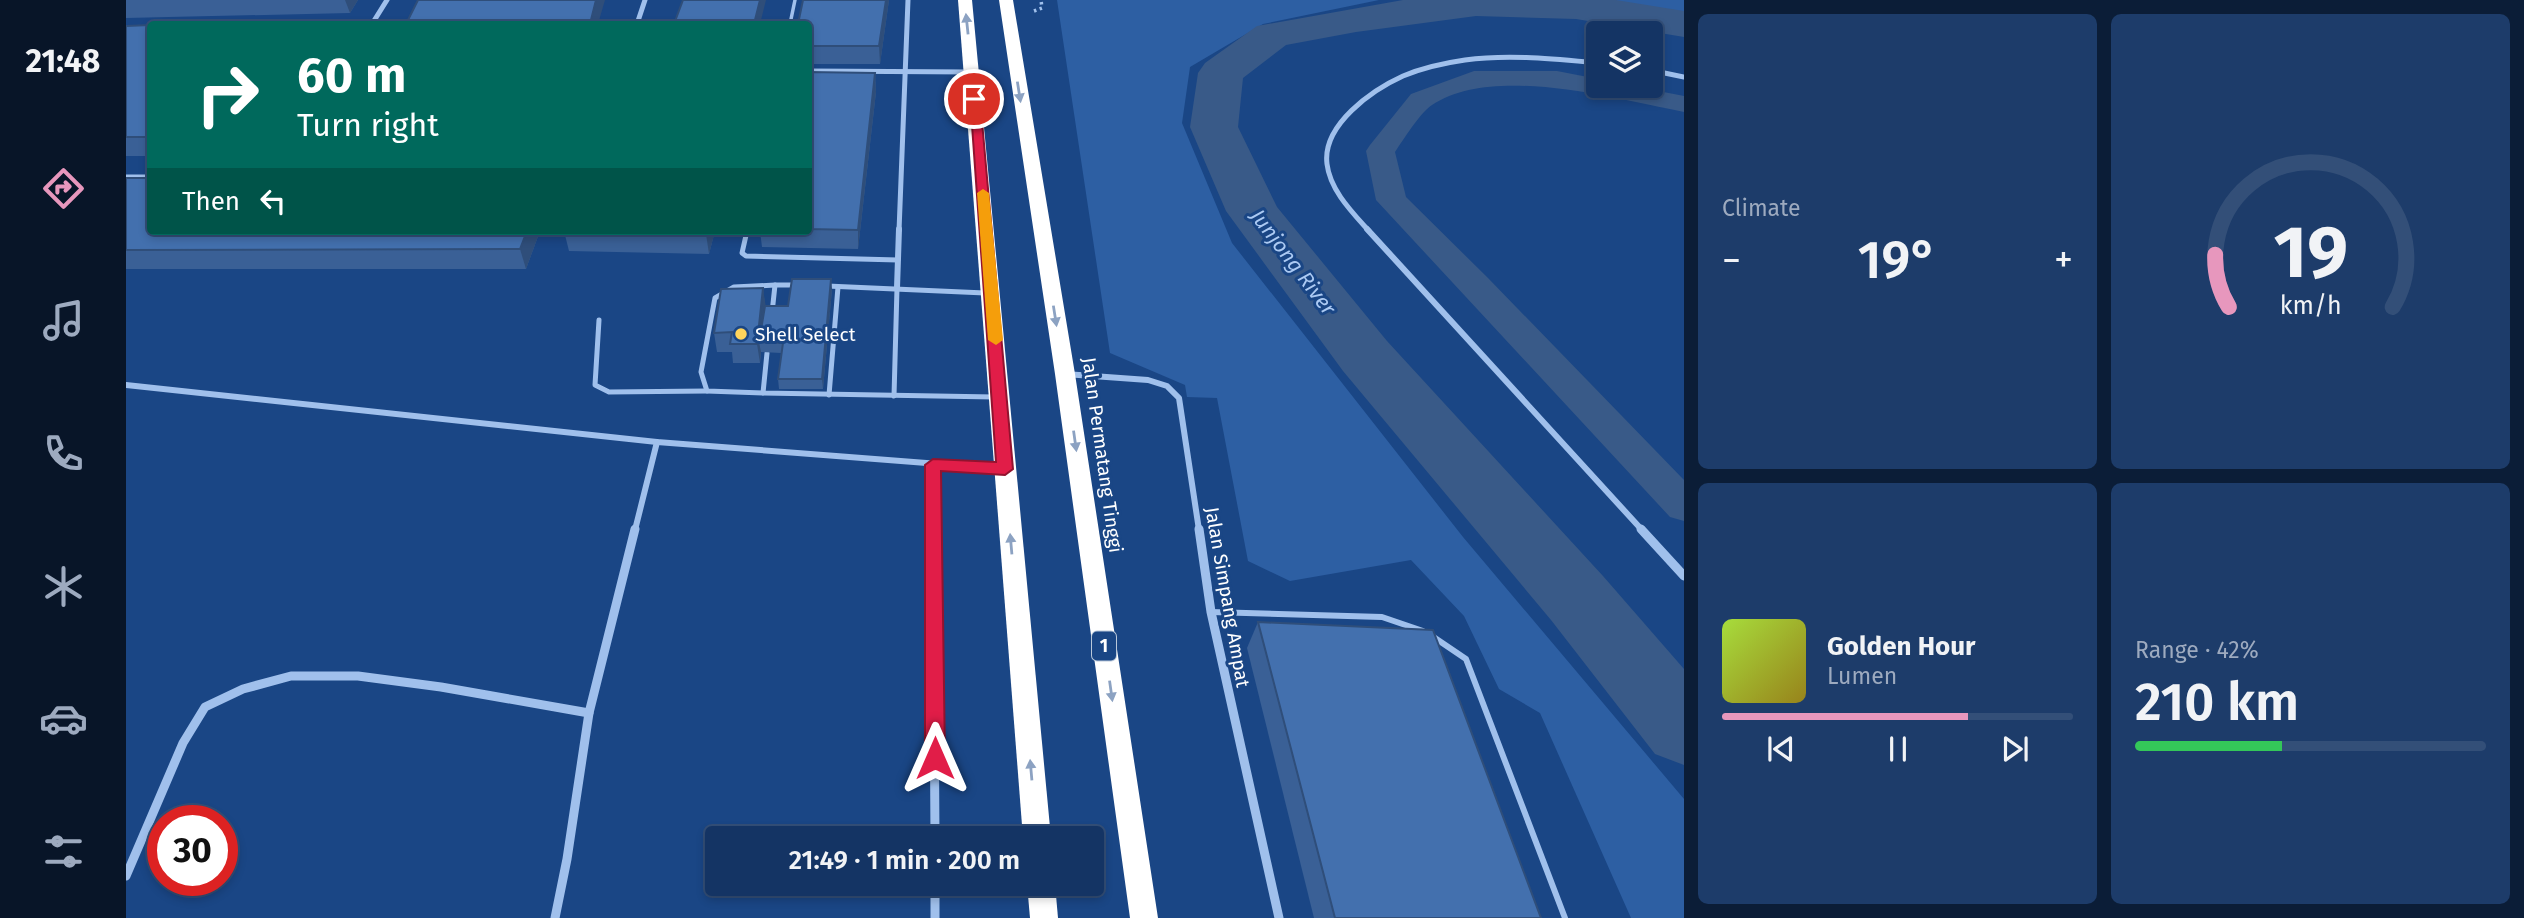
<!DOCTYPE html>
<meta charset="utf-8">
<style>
body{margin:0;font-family:"Fira Sans",sans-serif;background:#1d3c6a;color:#f1f3f6;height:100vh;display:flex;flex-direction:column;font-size:26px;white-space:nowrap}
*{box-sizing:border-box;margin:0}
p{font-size:23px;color:#9daabf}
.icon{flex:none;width:38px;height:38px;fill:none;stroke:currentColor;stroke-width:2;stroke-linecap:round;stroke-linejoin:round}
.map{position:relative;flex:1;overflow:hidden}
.panel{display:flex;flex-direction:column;gap:14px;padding:14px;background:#0b1d37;width:840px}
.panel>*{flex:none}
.banner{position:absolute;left:21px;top:21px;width:665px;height:214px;border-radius:7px;box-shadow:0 4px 10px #0003,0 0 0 2px #334f78;background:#00695c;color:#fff;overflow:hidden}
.buttons{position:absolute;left:1460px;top:21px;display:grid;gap:14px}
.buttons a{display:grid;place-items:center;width:77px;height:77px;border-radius:7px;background:#143464;box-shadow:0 4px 10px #0003,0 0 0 2px #334f78;font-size:35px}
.speed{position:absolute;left:21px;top:805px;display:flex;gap:14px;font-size:35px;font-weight:700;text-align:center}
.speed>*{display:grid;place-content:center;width:91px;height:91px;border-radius:50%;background:#143464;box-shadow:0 4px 10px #0003,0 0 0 2px #334f78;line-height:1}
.speed .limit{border:10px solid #d22;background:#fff;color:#111}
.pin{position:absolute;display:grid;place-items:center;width:60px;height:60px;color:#fff;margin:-30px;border:4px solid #fff;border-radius:50%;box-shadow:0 2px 7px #0007}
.me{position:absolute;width:77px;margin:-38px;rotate:0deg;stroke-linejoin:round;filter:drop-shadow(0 0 5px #0008)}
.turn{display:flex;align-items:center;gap:24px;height:147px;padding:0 35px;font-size:32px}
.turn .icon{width:91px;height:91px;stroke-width:2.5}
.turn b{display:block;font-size:49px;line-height:60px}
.then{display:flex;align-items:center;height:66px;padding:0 35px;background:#0003;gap:14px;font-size:26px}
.big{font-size:52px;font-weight:600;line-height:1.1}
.panel .widget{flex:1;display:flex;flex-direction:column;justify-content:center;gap:10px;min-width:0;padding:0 24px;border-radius:10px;background:#1d3c6a}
.panel .dial{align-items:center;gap:0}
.dial svg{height:182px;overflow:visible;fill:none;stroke:#334f78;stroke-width:7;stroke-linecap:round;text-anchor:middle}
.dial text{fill:#f1f3f6;stroke:none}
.song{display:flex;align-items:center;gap:21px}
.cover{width:84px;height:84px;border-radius:10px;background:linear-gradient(135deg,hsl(80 70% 55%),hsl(50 70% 35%))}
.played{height:7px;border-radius:4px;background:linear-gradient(90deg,#e797bd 70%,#334f78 70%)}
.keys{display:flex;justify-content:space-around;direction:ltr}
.heat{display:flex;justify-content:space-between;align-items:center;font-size:38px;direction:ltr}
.charge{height:10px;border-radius:5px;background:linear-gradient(90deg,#34c759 42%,#334f78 0)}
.panel .tiles{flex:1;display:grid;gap:14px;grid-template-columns:repeat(2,1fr)}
.trip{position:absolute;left:579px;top:826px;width:399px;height:70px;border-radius:7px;background:#143464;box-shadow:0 4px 10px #0003,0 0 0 2px #334f78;font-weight:600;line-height:70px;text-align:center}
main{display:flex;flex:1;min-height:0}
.tab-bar{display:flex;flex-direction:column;width:126px;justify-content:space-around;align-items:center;background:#081528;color:#9daabf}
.tab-bar .icon{width:49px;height:49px}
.tab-bar .active{color:#e797bd}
.tab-bar b{font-size:32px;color:#f1f3f6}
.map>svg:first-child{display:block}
.green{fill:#2d5fa3}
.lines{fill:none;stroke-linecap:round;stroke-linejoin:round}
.canal{fill:#395a88;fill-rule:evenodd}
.river{fill:#395a88;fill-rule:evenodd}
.path{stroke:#a0c0ec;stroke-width:3.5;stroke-dasharray:2.5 3.5;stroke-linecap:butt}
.lane-far2{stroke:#a0c0ec;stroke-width:3.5}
.lane-far1{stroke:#a0c0ec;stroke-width:5}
.lane{stroke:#a0c0ec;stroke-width:6}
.street-far2{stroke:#a0c0ec;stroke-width:5}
.street-far1{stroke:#a0c0ec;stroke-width:6}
.street{stroke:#a0c0ec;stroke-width:9}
.highway{fill:#fff;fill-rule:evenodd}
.wall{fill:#3a6096}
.shaded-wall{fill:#2f4e7a}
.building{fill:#4370ae;stroke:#2f4e7a;stroke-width:2}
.oneway{fill:#8ca2c2}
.route{fill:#e11d48;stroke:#92132f;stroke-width:2}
.slow{fill:#f59e0b}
.poi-dot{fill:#fed45c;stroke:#1a4685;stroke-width:2.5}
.labels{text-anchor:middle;stroke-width:6;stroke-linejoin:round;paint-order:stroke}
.shield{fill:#1a4685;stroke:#bac8da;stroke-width:2}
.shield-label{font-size:18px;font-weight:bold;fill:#fff}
.poi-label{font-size:19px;fill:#fff;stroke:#1a4685;text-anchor:start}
.street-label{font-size:19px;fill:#fff;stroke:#1a4685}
.water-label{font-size:21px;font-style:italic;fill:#accaf3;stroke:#1a4685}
</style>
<main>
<nav class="tab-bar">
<b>21:48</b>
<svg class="icon active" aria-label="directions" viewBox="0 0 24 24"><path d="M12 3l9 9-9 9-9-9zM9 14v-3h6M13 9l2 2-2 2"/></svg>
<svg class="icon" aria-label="music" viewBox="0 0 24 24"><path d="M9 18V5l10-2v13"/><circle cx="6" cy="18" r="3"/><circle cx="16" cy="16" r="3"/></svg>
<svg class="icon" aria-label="phone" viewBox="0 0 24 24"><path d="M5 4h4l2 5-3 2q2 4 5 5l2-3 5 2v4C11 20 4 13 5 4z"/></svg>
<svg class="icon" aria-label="climate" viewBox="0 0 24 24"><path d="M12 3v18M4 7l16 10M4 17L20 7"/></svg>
<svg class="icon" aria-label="car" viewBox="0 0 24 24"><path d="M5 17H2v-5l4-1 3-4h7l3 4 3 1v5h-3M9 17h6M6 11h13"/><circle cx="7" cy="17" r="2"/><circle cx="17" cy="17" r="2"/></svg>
<svg class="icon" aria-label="filters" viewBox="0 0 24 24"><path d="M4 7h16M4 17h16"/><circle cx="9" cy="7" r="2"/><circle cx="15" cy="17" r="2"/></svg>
</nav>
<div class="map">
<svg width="1558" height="918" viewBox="0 0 1558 918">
<rect width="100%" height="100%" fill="#1a4685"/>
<!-- green -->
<g class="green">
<path d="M931 0H1253L1137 24 1064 67 1056 123 1106 243 1337 537 1558 799V918H1505L1414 713 1373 689 1338 616 1285 560 1164 581 1122 561 1091 398 1061 397 1059 385 984 353Z"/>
<path d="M1484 0H1558V14Z"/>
</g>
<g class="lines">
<!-- canal -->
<path class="canal" d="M1348 71H1431L1472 79V86H1507L1558 96V112C1490 99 1367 64 1306 105 1293 114 1278 139 1269 152L1280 197 1362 278 1558 480V521L1544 517 1250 200 1240 151 1244 145 1285 94Z"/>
<!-- river -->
<path class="river" d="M1277 0H1490L1558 11V37L1450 19 1350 16 1230 32 1160 45 1117 78 1112 127 1151 207 1261 341 1477 576 1558 669V765L1529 754 1425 620 1217 371 1100 211 1064 127 1072 73 1079 63 1131 26Z"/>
<!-- path -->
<path class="path" d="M908 11 916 8 915 0"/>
<!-- lane-far2 -->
<path class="lane-far2" d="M664 24 669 0"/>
<!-- lane-far1 -->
<g class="lane-far1">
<path d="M621 231 616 253 620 256 772 260"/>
<path d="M701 286 859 293"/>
<path d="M646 313 649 285H670"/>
<path d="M473 320 469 385 483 392 581 391"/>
<path d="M641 353 637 393 868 397"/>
<path d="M637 393 581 391 575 372 589 298 608 287 649 285"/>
<path d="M703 395 712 287"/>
<path d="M768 396 771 288"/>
</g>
<!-- lane -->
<g class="lane">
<path d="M1085 612 1256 617 1297 631"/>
<path d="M1306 636 1340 659 1439 918"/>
</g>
<!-- street-far2 -->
<g class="street-far2">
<path d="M246 24 261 0"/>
<path d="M511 24 519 0"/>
<path d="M1524 70 1558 77"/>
<path d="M682 71 846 72"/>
<path d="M0 177H24"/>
<path d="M773 231 782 0"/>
<path d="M1243 231C1226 212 1204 190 1201 164 1196 125 1246 90 1277 76 1296 68 1318 63 1339 60 1383 54 1428 59 1472 63"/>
</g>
<!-- street-far1 -->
<g class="street-far1">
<path d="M1241 229 1516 530"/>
<path d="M771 288 773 229"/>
<path d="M939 374 1022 380 1041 386 1053 398 1073 530"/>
<path d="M0 385 531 442 878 469"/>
<path d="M807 465V530"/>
<path d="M509 530 531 442"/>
</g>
<!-- street -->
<g class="street">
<path d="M807 529 809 838"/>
<path d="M1073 529 1085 612 1153 918"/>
<path d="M1515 529 1558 576"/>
<path d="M0 876 57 743 79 707 117 689 165 676H232L315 687 463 713"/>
<path d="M809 884V918"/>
<path d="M429 918 441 859 463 713 509 529"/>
</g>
<!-- highway -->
<g class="highway">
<path d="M832 0H846L925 838H897Z"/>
<path d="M873 0H887L949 374 1032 918H1004L929 374Z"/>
<path d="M901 884H929L932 918H904Z"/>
</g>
</g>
<!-- wall -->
<g class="wall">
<path d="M0 0H232L224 13 0 18Z"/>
<path d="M677 0H763L754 64H682V24Z"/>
<path d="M24 25V156H0V26Z"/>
<path d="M682 72 749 73 750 92 732 249 636 247 634 231H682Z"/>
<path d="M0 178 414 231 400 269H0Z"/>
<path d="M438 231H589L583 254 443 251Z"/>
<path d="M637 288 639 306H662L706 289 697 389H653L652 379 655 353 635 352 634 363H607L606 352H591L588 333Z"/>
<path d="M1132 622 1415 918H1188L1121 648Z"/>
</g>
<!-- shaded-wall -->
<g class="shaded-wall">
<path d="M219 0H232L224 13Z"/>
<path d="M470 0H479L472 24H464Z"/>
<path d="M634 0H640L634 24H628Z"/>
<path d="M760 0H763L754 64 753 46Z"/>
<path d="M749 73 750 92 732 249V230Z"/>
<path d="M401 231H414L400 269 394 249Z"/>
<path d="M581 231H589L583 254 580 234Z"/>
<path d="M705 279 706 289 697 389 696 379Z"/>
<path d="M637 288 640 308 633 342 635 352 634 363 631 344Z"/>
</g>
<!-- building -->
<g class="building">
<path d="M292 0H470L464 24H280Z"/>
<path d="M557 0H634L628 24H548Z"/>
<path d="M677 0H760L753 46H682V24H672Z"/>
<path d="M192 23 191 24H99Z"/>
<path d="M24 25V137H0V26Z"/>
<path d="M682 72 749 73 732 230 682 229Z"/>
<path d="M0 178H24V231H401L394 249 0 250Z"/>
<path d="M438 231H581L580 234Z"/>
<path d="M666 279H705L696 379H652L657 343 633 342 639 306H662Z"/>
<path d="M637 288 631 344H604L606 332 588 333 595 289Z"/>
<path d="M1132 622 1307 630 1415 918H1209Z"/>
</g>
<!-- one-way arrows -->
<defs><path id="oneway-solid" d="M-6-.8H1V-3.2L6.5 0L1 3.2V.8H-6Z" transform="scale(1.75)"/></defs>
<g class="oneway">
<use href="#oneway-solid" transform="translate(841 24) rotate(-96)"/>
<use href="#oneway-solid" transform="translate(893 92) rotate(81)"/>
<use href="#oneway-solid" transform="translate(929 316) rotate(81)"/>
<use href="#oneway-solid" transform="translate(949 441) rotate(82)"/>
<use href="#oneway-solid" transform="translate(885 544) rotate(-95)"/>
<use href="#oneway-solid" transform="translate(985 691) rotate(82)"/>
<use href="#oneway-solid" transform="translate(905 770) rotate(-95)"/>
</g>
<!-- route -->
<path class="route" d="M844 97 854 99 887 469 879 475 815 471 819 758 816 765 809 767 802 765 799 758V465L807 459 870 462Z"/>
<!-- slow -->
<path class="slow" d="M857 189 863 193 877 340 870 345 862 340 851 193Z"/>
<!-- markers -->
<circle class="poi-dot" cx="615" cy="334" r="7"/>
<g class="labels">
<!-- shield labels -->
<rect class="shield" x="966" y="631.5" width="24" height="29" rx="5"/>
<g class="shield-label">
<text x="978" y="652">1</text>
</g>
<!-- poi labels -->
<g class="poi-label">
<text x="629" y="341">Shell Select</text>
</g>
<!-- street labels -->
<g class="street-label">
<text transform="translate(977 455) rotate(82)" y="7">Jalan Permatang Tinggi</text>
<text transform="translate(1102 597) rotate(80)" y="7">Jalan Simpang Ampat</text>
</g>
<!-- water labels -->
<g class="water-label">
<text transform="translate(1167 262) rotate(53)" y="7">Junjong River</text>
</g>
</g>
</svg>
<div class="buttons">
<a><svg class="icon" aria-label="layers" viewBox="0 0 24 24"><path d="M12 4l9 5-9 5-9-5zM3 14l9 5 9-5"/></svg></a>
</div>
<div class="speed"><div class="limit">30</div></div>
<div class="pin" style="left:848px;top:99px;background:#d93025"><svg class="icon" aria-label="arrive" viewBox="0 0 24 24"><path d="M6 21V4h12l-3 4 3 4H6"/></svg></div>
<svg class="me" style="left:809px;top:758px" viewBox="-20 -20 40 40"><path d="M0-17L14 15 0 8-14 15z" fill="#e11d48" stroke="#fff" stroke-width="4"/></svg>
<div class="trip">21:49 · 1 min · 200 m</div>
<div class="banner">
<div class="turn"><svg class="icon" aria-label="right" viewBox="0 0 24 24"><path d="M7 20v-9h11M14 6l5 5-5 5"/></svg><div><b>60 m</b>Turn right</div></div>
<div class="then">Then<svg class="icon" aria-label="left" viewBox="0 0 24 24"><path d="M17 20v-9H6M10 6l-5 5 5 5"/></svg></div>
</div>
</div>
<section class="panel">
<div class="tiles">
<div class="widget"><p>Climate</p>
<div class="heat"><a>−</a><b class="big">19°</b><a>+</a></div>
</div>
<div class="widget dial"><svg viewBox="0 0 100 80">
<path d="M14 69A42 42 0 1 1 86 69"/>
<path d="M14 69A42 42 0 0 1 8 46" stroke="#e797bd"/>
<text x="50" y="56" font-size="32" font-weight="700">19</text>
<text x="50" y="72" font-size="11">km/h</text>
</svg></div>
<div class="widget">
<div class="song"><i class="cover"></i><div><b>Golden Hour</b><p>Lumen</p></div></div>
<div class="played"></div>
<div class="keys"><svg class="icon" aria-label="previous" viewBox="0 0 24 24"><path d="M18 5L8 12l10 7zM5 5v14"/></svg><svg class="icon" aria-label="pause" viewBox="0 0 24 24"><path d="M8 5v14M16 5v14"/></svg><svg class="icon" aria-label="next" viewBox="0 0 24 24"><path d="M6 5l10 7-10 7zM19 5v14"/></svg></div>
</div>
<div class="widget"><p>Range · 42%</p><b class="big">210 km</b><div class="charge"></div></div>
</div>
</section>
</main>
